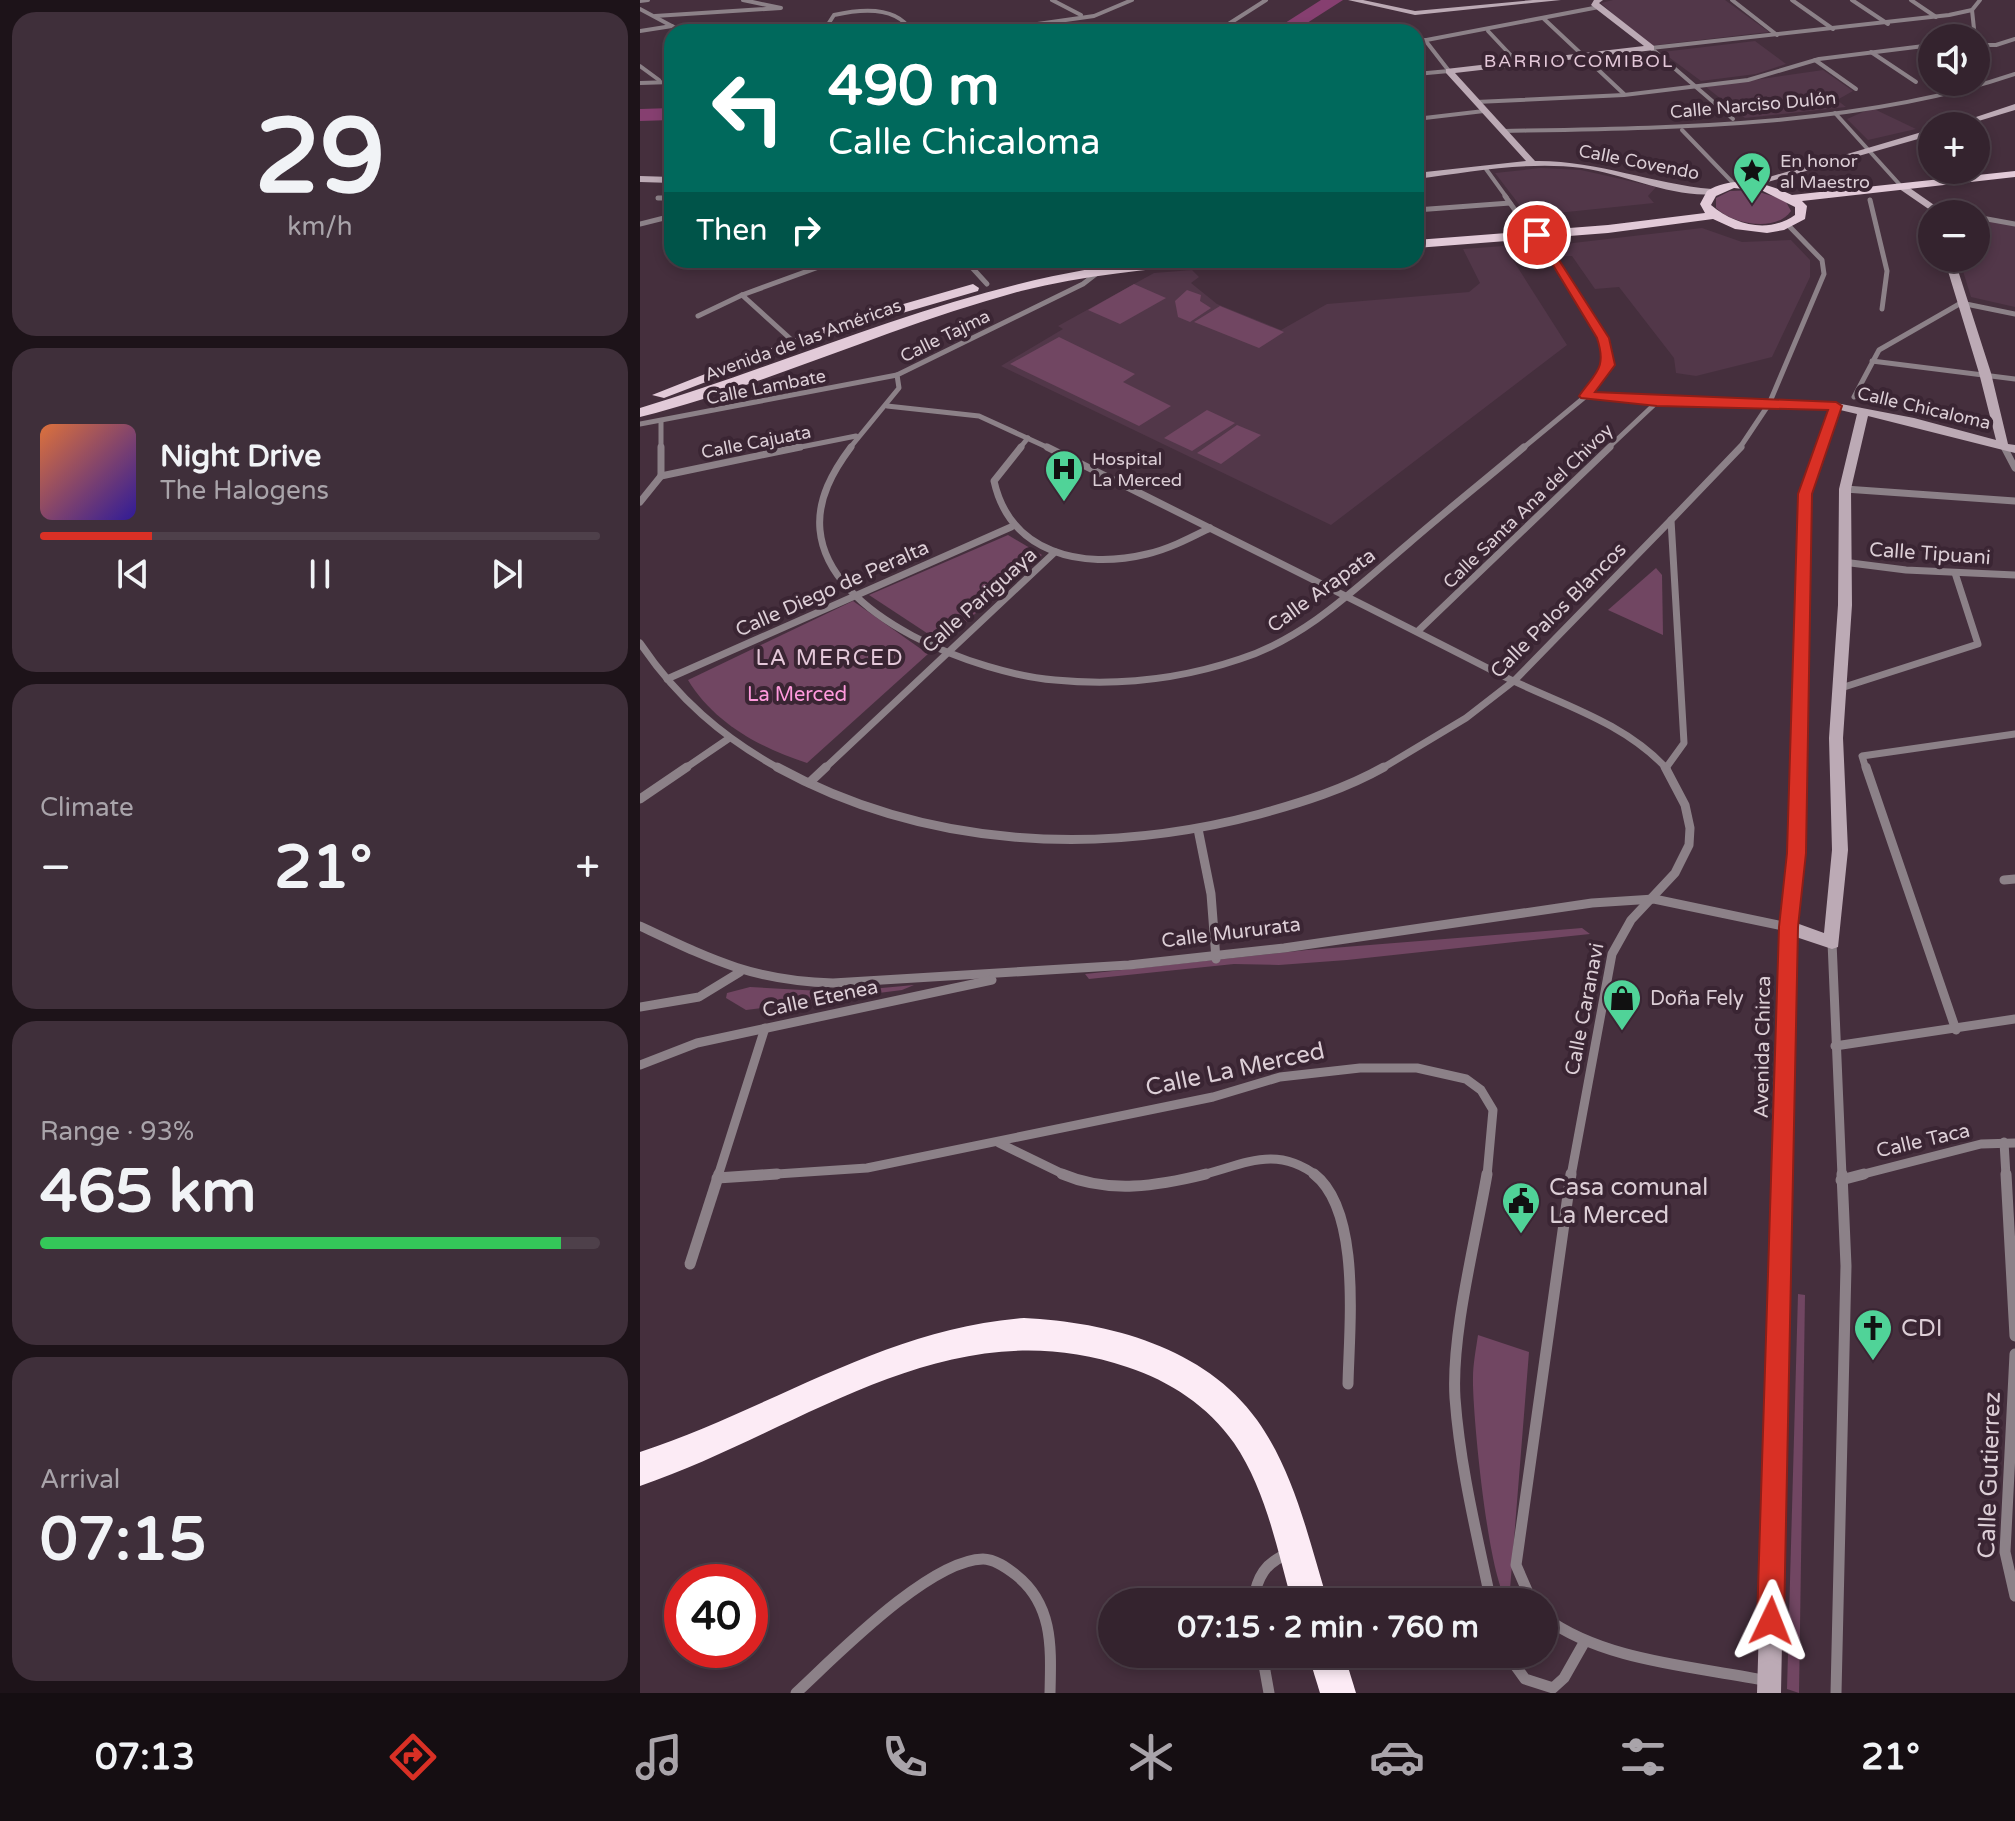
<!DOCTYPE html>
<meta charset="utf-8">
<style>
body{margin:0;font-family:"Varela Round",sans-serif;background:#3f2f3a;color:#f1f3f6;height:100vh;display:flex;flex-direction:column;font-size:30px;white-space:nowrap}
*{box-sizing:border-box;margin:0}
p{font-size:26px;color:#a9a4aa}
.icon{flex:none;width:44px;height:44px;fill:none;stroke:currentColor;stroke-width:2;stroke-linecap:round;stroke-linejoin:round}
.map{position:relative;flex:1;overflow:hidden}
.drawer{display:flex;flex-direction:column;gap:12px;padding:12px;background:#1d1319;width:640px}
.drawer>*{flex:none}
.banner{position:absolute;left:24px;top:24px;width:760px;height:244px;border-radius:24px;box-shadow:0 4px 12px #0003,0 0 0 2px #4e404a;background:#00695c;color:#fff;overflow:hidden}
.controls{position:absolute;left:1278px;top:24px;display:grid;gap:16px}
.controls a{display:grid;place-items:center;width:72px;height:72px;border-radius:50%;background:#34232e;box-shadow:0 4px 12px #0003,0 0 0 2px #4e404a;font-size:40px}
.speed{position:absolute;left:24px;top:1564px;display:flex;gap:16px;font-size:40px;font-weight:700;text-align:center}
.speed>*{display:grid;place-content:center;width:104px;height:104px;border-radius:50%;background:#34232e;box-shadow:0 4px 12px #0003,0 0 0 2px #4e404a;line-height:1}
.speed .limit{border:12px solid #d22;background:#fff;color:#111}
.pin{position:absolute;display:grid;place-items:center;width:68px;height:68px;color:#fff;margin:-34px;border:4px solid #fff;border-radius:50%;box-shadow:0 2px 8px #0007}
.me{position:absolute;width:88px;margin:-44px;rotate:2deg;stroke-linejoin:round;filter:drop-shadow(0 0 6px #0008)}
.turn{display:flex;align-items:center;gap:28px;height:168px;padding:0 32px;font-size:36px}
.turn .icon{width:104px;height:104px;stroke-width:2.5}
.turn b{display:block;font-size:56px;line-height:68px}
.then{display:flex;align-items:center;height:76px;padding:0 32px;background:#0003;gap:16px;font-size:30px}
.big{font-size:60px;font-weight:700;line-height:1.1}
.drawer .widget{flex:1;display:flex;flex-direction:column;justify-content:center;gap:12px;min-width:0;padding:0 28px;border-radius:24px;background:#3f2f3a}
.drawer .dial{align-items:center;gap:0}
.dial b{font-size:104px;line-height:1}
.song{display:flex;align-items:center;gap:24px}
.cover{width:96px;height:96px;border-radius:12px;background:linear-gradient(135deg,hsl(20 70% 55%),hsl(250 70% 35%))}
.played{height:8px;border-radius:4px;background:linear-gradient(90deg,#d93025 20%,#4e404a 20%)}
.keys{display:flex;justify-content:space-around;direction:ltr}
.heat{display:flex;justify-content:space-between;align-items:center;font-size:44px;direction:ltr}
.charge{height:12px;border-radius:6px;background:linear-gradient(90deg,#34c759 93%,#4e404a 0)}
.trip{position:absolute;left:458px;top:1588px;width:460px;height:80px;border-radius:40px;background:#34232e;box-shadow:0 4px 12px #0003,0 0 0 2px #4e404a;font-weight:700;line-height:80px;text-align:center}
.tabs{display:flex;height:128px;justify-content:space-around;align-items:center;background:#150e12;color:#a9a4aa}
.tabs .icon{width:56px;height:56px}
.tabs .on{color:#d93025}
.tabs b{font-size:36px;color:#f1f3f6}
main{display:flex;flex:1;min-height:0}
.map>svg:first-child{display:block}
.built{fill:#523749}
.green{fill:#714662}
.lines{fill:none;stroke-linecap:round;stroke-linejoin:round}
.river{fill:#863f70;fill-rule:evenodd}
.street-far4{stroke:#8c8188;stroke-width:4}
.street-far3{stroke:#8c8188;stroke-width:5}
.street-far2{stroke:#8c8188;stroke-width:7}
.street-far1{stroke:#8c8188;stroke-width:9}
.street{stroke:#8c8188;stroke-width:11}
.secondary{fill:#bcaab5;fill-rule:evenodd}
.primary{fill:#e2cad8;fill-rule:evenodd}
.highway{fill:#fcebf5;fill-rule:evenodd}
.route{fill:#d93025;stroke:#8d1f18;stroke-width:2}
.labels{text-anchor:middle;stroke-width:8;stroke-linejoin:round;paint-order:stroke}
.far-neighbourhood-label{font-size:18px;letter-spacing:2px;fill:#e4c8d9;stroke:#3a2533}
.far-street-label{font-size:18px;fill:#dcced6;stroke:#3a2533}
.far-poi-label{font-size:18px;fill:#dcced6;stroke:#3a2533;text-anchor:start}
.street-label{font-size:20px;fill:#dcced6;stroke:#3a2533}
.park-label{font-size:20px;fill:#ff9add;stroke:#3a2533}
.poi-label{font-size:20px;fill:#dcced6;stroke:#3a2533;text-anchor:start}
.neighbourhood-label{font-size:22px;letter-spacing:2px;fill:#e4c8d9;stroke:#3a2533}
.near-street-label{font-size:24px;fill:#dcced6;stroke:#3a2533}
.near-poi-label{font-size:24px;fill:#dcced6;stroke:#3a2533;text-anchor:start}
</style>
<main>
<section class="drawer">
<div class="widget dial"><b>29</b><p>km/h</p></div>
<div class="widget">
<div class="song"><i class="cover"></i><div><b>Night Drive</b><p>The Halogens</p></div></div>
<div class="played"></div>
<div class="keys"><svg class="icon" aria-label="previous" viewBox="0 0 24 24"><path d="M18 5L8 12l10 7zM5 5v14"/></svg><svg class="icon" aria-label="pause" viewBox="0 0 24 24"><path d="M8 5v14M16 5v14"/></svg><svg class="icon" aria-label="next" viewBox="0 0 24 24"><path d="M6 5l10 7-10 7zM19 5v14"/></svg></div>
</div>
<div class="widget"><p>Climate</p>
<div class="heat"><a>−</a><b class="big">21°</b><a>+</a></div>
</div>
<div class="widget"><p>Range · 93%</p><b class="big">465 km</b><div class="charge"></div></div>
<div class="widget"><p>Arrival</p><b class="big">07:15</b></div>
</section>
<div class="map">
<svg width="1375" height="1693" viewBox="0 0 1375 1693">
<rect width="100%" height="100%" fill="#452f3d"/>
<!-- built -->
<g class="built">
<path d="M973 0H1085L1129 32 1008 46 961 3Z"/>
<path d="M1115 41 1146 64 1116 74 1061 81 1022 52Z"/>
<path d="M1183 70 1213 91 1197 100 1206 107 1105 118 1066 87Z"/>
<path d="M1232 108 1276 129 1228 140 1207 119Z"/>
<path d="M901 168 941 170 1016 187 1008 196 1014 203 888 216 855 173Z"/>
<path d="M1336 218 1375 226V307L1331 297 1319 258H1336Z"/>
<path d="M1062 228 1102 242 1151 240 1170 260V277L1132 357 1056 376 1036 373 1034 358 979 287 955 289 932 256H924L916 245Z"/>
<path d="M864 246 927 345 691 525 361 366 423 329 418 326 514 273 552 270 559 277 551 283 577 304 641 330 687 304 829 292 840 283 823 249Z"/>
</g>
<!-- green -->
<g class="green">
<path d="M1113 190 1145 200 1151 211C1135 233 1093 224 1076 208V198L1090 191Z"/>
<path d="M494 284 526 298 480 324 448 310Z"/>
<path d="M547 290 561 295 560 301 571 308 550 322 538 317 535 301Z"/>
<path d="M580 306 644 332 619 348 554 322Z"/>
<path d="M419 337 495 374 483 382 531 406 499 426 370 364Z"/>
<path d="M567 410 595 423 552 451 524 438Z"/>
<path d="M597 425 621 435 581 464 557 453Z"/>
<path d="M368 535 402 555 302 643 229 595Z"/>
<path d="M1016 568 1022 575 1023 635 968 610Z"/>
<path d="M213 601 288 654 167 763C120 748 74 723 48 680Z"/>
<path d="M942 928 950 934 707 960 639 965 594 964 449 979 445 974 667 950Z"/>
<path d="M274 985 262 990 106 1010 86 998 87 993 110 987 199 992Z"/>
<path d="M1158 1294 1165 1295 1159 1693 1147 1689Z"/>
<path d="M838 1335 889 1352 869 1602C849 1589 832 1410 833 1378 833 1364 836 1349 838 1335Z"/>
</g>
<g class="lines">
<!-- river -->
<g class="river">
<path d="M681 0H703L653 32H631Z"/>
<path d="M32 108V120L0 121V109Z"/>
</g>
<!-- street-far4 -->
<g class="street-far4">
<path d="M412 0 441 15"/>
<path d="M1092 0 1137 35"/>
<path d="M1152 0 1193 29"/>
<path d="M1212 0 1248 24"/>
<path d="M1271 0 1296 17"/>
<path d="M0 1 8 0"/>
<path d="M0 9 43 32"/>
<path d="M1332 10 1335 38"/>
<path d="M15 16 141 8 103 0"/>
<path d="M903 18 984 94"/>
<path d="M0 31 32 26"/>
<path d="M848 31 879 64"/>
<path d="M183 32 194 15C220 9 257 5 272 32"/>
<path d="M340 32 454 16 492 0"/>
<path d="M576 32 626 0"/>
<path d="M785 40 809 71"/>
<path d="M776 42 959 7"/>
<path d="M1336 45H1356L1375 39"/>
<path d="M1011 48 1309 15 1332 10 1340 0"/>
<path d="M1011 48 1093 119"/>
<path d="M1231 52 1276 82"/>
<path d="M1175 60 1216 89"/>
<path d="M0 66 19 80"/>
<path d="M776 74 809 71"/>
<path d="M0 83 32 82"/>
<path d="M836 102 984 95 1108 80 1179 59 1292 45"/>
<path d="M1195 113 1261 186"/>
<path d="M776 119 844 111"/>
<path d="M1042 130 1095 185"/>
<path d="M864 131C1027 128 1220 127 1375 74"/>
<path d="M846 169 867 198"/>
<path d="M18 198H32"/>
</g>
<!-- street-far3 -->
<g class="street-far3">
<path d="M865 196 885 224"/>
<path d="M18 198H32"/>
<path d="M1230 200 1247 271 1242 309"/>
<path d="M1294 209 1323 214"/>
<path d="M776 210 870 203"/>
<path d="M1336 217 1375 224"/>
<path d="M0 224 32 216"/>
<path d="M325 260 347 284"/>
<path d="M102 295 155 343"/>
<path d="M58 316 102 295 198 260"/>
<path d="M1232 361 1375 379"/>
<path d="M1214 397 1239 350 1321 303 1375 314"/>
<path d="M247 406 339 416 411 449"/>
<path d="M21 422V449"/>
<path d="M0 424 257 375 443 284 461 270"/>
<path d="M1363 446 1365 449"/>
<path d="M151 449 216 436"/>
<path d="M209 449 259 388 257 375"/>
<path d="M379 449 388 438"/>
<path d="M882 449 946 396 969 365 963 338 897 235"/>
<path d="M967 449 1017 402"/>
<path d="M1099 449 1129 404 1184 274 1182 260 1148 225"/>
<path d="M1181 449 1196 406"/>
</g>
<!-- street-far2 -->
<g class="street-far2">
<path d="M211 447C193 471 177 499 180 530 188 618 340 674 415 680 477 686 541 679 600 659 666 638 716 588 768 544 806 511 845 480 884 447"/>
<path d="M381 447 354 481C370 553 442 570 507 554 529 549 550 538 570 528"/>
<path d="M407 447C558 522 709 597 859 674 916 703 982 720 1027 769"/>
<path d="M1364 447 1375 468"/>
<path d="M21 476 160 447"/>
<path d="M1205 489 1375 501"/>
<path d="M0 502 21 476V447"/>
<path d="M1203 562 1266 570 1375 575"/>
<path d="M778 631 970 447"/>
<path d="M0 643C37 698 82 737 140 769"/>
<path d="M27 679 371 527"/>
<path d="M1201 688 1338 644 1315 573"/>
<path d="M1026 768 1044 743 1031 520 1101 447"/>
<path d="M44 769 88 739"/>
<path d="M184 769 415 552"/>
<path d="M741 769 826 718 875 680 1031 520"/>
<path d="M1159 769 1165 494 1181 447"/>
<path d="M1226 769 1222 756 1375 734"/>
</g>
<!-- street-far1 -->
<g class="street-far1">
<path d="M137 767C285 848 459 857 620 814 663 802 705 789 744 767"/>
<path d="M1226 767 1316 1030"/>
<path d="M169 783 186 767"/>
<path d="M0 799 47 767"/>
<path d="M558 829 571 894 576 959"/>
<path d="M1364 880 1375 879"/>
<path d="M0 926C70 959 113 981 193 983L489 965 644 948 952 903 1014 899 1148 927 1157 853 1159 767"/>
<path d="M1192 942 1202 1176"/>
<path d="M0 1007 59 997 100 972"/>
<path d="M1195 1046 1375 1019"/>
<path d="M0 1065 57 1043 352 980"/>
<path d="M1364 1142 1366 1176"/>
<path d="M359 1143 427 1176"/>
<path d="M78 1176 125 1028"/>
<path d="M107 1176 227 1168 573 1097 640 1077 720 1068H777L826 1079 841 1090 853 1110 847 1176"/>
<path d="M558 1176C604 1165 635 1144 677 1176"/>
<path d="M931 1176 972 954 991 920 1035 873 1049 845 1050 828 1045 805 1025 767"/>
<path d="M1216 1176 1341 1144 1375 1143"/>
</g>
<!-- street -->
<g class="street">
<path d="M422 1174C469 1194 518 1186 566 1174"/>
<path d="M674 1174C722 1211 709 1330 708 1384"/>
<path d="M847 1174C836 1239 811 1334 815 1398 820 1467 837 1535 851 1602"/>
<path d="M1366 1174 1375 1336"/>
<path d="M77 1178 137 1174"/>
<path d="M1201 1180 1224 1174"/>
<path d="M50 1264 79 1174"/>
<path d="M1375 1354 1365 1552 1375 1596"/>
<path d="M613 1602C617 1577 625 1562 650 1553"/>
<path d="M892 1602 876 1565 931 1174"/>
<path d="M904 1617C965 1662 1055 1666 1128 1681"/>
<path d="M622 1654 629 1693"/>
<path d="M867 1654 885 1679 913 1688 924 1678 945 1641"/>
<path d="M156 1693C196 1656 289 1560 343 1559 355 1559 367 1568 376 1575 414 1605 411 1649 410 1693"/>
<path d="M1196 1693 1206 1266 1202 1174"/>
</g>
<!-- secondary -->
<g class="secondary">
<path d="M708 0H723L775 11 893 0H921L775 15Z"/>
<path d="M954 0H963L959 3 1014 46V50L815 73 895 161C956 160 1012 184 1072 189L1077 192 1075 194C1031 198 985 174 942 168 887 161 831 172 776 179V173L886 161 806 73V69L1004 46 951 5Z"/>
<path d="M1375 104V110L1322 126H1309Z"/>
<path d="M1292 129V135L1110 187 1102 185Z"/>
<path d="M0 176 32 177V183L0 182Z"/>
<path d="M1258 184H1264L1297 207 1301 214 1292 215 1290 210 1258 188Z"/>
<path d="M1304 258H1314L1351 373 1368 444 1375 445V453L1228 416 1211 489 1212 605 1203 738 1208 850 1198 947 1192 949 1156 937 1141 1693H1117L1140 927 1142 922 1148 920 1184 933 1192 850 1189 738 1198 605 1199 489 1217 414 1196 409 1017 405 946 399 940 396 946 393 1017 399 1196 403 1274 418 1356 440 1339 373Z"/>
</g>
<!-- primary -->
<g class="primary">
<path d="M1375 171V177L1162 201 1167 206 1165 219 1144 230 1127 233 1095 229 1073 219 968 233 776 248V240L968 225 1065 213 1060 204 1067 191C1093 175 1126 182 1152 195ZM1094 188 1123 191 1155 207V215C1128 234 1095 225 1071 205L1076 196Z"/>
<path d="M522 260H579L573 264C508 269 445 275 381 291 251 326 130 384 0 417V408C172 356 341 274 522 260Z"/>
<path d="M333 284 339 288 338 291 197 332 24 398 12 395 187 326Z"/>
</g>
<!-- highway -->
<g class="highway">
<path d="M384 1318C468 1322 565 1347 617 1420 655 1473 669 1541 688 1602H652C637 1549 626 1490 594 1443 568 1406 530 1381 487 1367 307 1306 162 1431 0 1486V1452C131 1409 243 1329 384 1318Z"/>
<path d="M668 1654H704L716 1693H680Z"/>
</g>
</g>
<!-- route -->
<path class="route" d="M893 232H901L969 338 975 365 955 392 1196 402 1202 406 1172 494 1166 853 1158 927 1144 1621 1140 1631 1131 1635 1121 1631 1117 1621 1139 927 1147 853 1158 494 1188 410 1017 406 941 398 939 396C956 372 967 368 957 338Z"/>
<!-- icons -->
<defs>
<g id="sight-pin" transform="scale(2)"><path d="M0 17L-7.5 6A9.5 9.5 0 1 1 7.5 6Z" fill="#50d398" stroke="#3a2533"/><path d="M0-6L1.8-2.2L6-1.7L2.9 1.2L3.7 5.4L0 3.3L-3.7 5.4L-2.9 1.2L-6-1.7L-1.8-2.2Z" fill="#111"/></g>
<g id="hospital-pin" transform="scale(2)"><path d="M0 17L-7.5 6A9.5 9.5 0 1 1 7.5 6Z" fill="#50d398" stroke="#3a2533"/><path d="M-5-5h3v3.5h4V-5h3V5h-3V1.5h-4V5h-3Z" fill="#111"/></g>
<g id="shop-pin" transform="scale(2)"><path d="M0 17L-7.5 6A9.5 9.5 0 1 1 7.5 6Z" fill="#50d398" stroke="#3a2533"/><path d="M-5-2.5h2.3a2.7 3.5 0 0 1 5.4 0H5L5.5 6h-11ZM-1.5-2.5h3a1.5 2.3 0 0 0-3 0Z" fill="#111"/></g>
<g id="civic-pin" transform="scale(2)"><path d="M0 17L-7.5 6A9.5 9.5 0 1 1 7.5 6Z" fill="#50d398" stroke="#3a2533"/><path d="M-.6-6.5H3V-4.5H.6V-3L4-1V1h2V6H-6V1h2V-1L-.6-3ZM-1.2 2.5V6h2.4V2.5Z" fill="#111"/></g>
<g id="church-pin" transform="scale(2)"><path d="M0 17L-7.5 6A9.5 9.5 0 1 1 7.5 6Z" fill="#50d398" stroke="#3a2533"/><path d="M-1.2-6h2.4v3.5h3.3v2.4h-3.3V6h-2.4V-.1h-3.3v-2.4h3.3Z" fill="#111"/></g>
</defs>
<g fill-rule="evenodd">
<use href="#sight-pin" x="1112" y="171"/>
<use href="#hospital-pin" x="424" y="469"/>
<use href="#shop-pin" x="982" y="998"/>
<use href="#civic-pin" x="881" y="1201"/>
<use href="#church-pin" x="1233" y="1328"/>
</g>
<g class="labels">
<!-- far-neighbourhood labels -->
<g class="far-neighbourhood-label">
<text x="939" y="67">BARRIO COMIBOL</text>
</g>
<!-- far-street labels -->
<g class="far-street-label">
<text transform="translate(1113 105) rotate(-5)" y="6">Calle Narciso Dulón</text>
<text transform="translate(999 162) rotate(11)" y="6">Calle Covendo</text>
<text transform="translate(305 336) rotate(-26)" y="6">Calle Tajma</text>
<text transform="translate(163 340) rotate(-20)" y="6">Avenida de las Américas</text>
<text transform="translate(126 387) rotate(-11)" y="6">Calle Lambate</text>
<text transform="translate(1284 408) rotate(13)" y="6">Calle Chicaloma</text>
<text transform="translate(116 442) rotate(-11)" y="6">Calle Cajuata</text>
<text transform="translate(888 506) rotate(-44)" y="6">Calle Santa Ana del Chivoy</text>
</g>
<!-- far-poi labels -->
<g class="far-poi-label">
<text x="1140" y="167">En honor<tspan x="1140" dy="21">al Maestro</tspan></text>
<text x="452" y="465">Hospital<tspan x="452" dy="21">La Merced</tspan></text>
</g>
<!-- street labels -->
<g class="street-label">
<text transform="translate(1290 553) rotate(4)" y="7">Calle Tipuani</text>
<text transform="translate(192 588) rotate(-24)" y="7">Calle Diego de Peralta</text>
<text transform="translate(681 590) rotate(-36)" y="7">Calle Arapata</text>
<text transform="translate(339 600) rotate(-42)" y="7">Calle Pariguaya</text>
<text transform="translate(918 610) rotate(-45)" y="7">Calle Palos Blancos</text>
<text transform="translate(591 932) rotate(-7)" y="7">Calle Mururata</text>
<text transform="translate(180 998) rotate(-12)" y="7">Calle Etenea</text>
<text transform="translate(944 1009) rotate(-79)" y="7">Calle Caranavi</text>
<text transform="translate(1122 1047) rotate(-89)" y="7">Avenida Chirca</text>
<text transform="translate(1283 1140) rotate(-13)" y="7">Calle Taca</text>
</g>
<!-- park labels -->
<g class="park-label">
<text x="157" y="701">La Merced</text>
</g>
<!-- poi labels -->
<g class="poi-label">
<text x="1010" y="1005">Doña Fely</text>
</g>
<!-- neighbourhood labels -->
<g class="neighbourhood-label">
<text x="190" y="665">LA MERCED</text>
</g>
<!-- near-street labels -->
<g class="near-street-label">
<text transform="translate(595 1069) rotate(-12)" y="8">Calle La Merced</text>
<text transform="translate(1349 1475) rotate(-88)" y="8">Calle Gutierrez</text>
</g>
<!-- near-poi labels -->
<g class="near-poi-label">
<text x="909" y="1195">Casa comunal<tspan x="909" dy="28">La Merced</tspan></text>
<text x="1261" y="1336">CDI</text>
</g>
</g>
</svg>
<div class="controls">
<a><svg class="icon" aria-label="sound" viewBox="0 0 24 24"><path d="M4 9h4l5-4v14l-5-4H4zM17 9q2 3 0 6"/></svg></a>
<a>+</a>
<a>−</a>
</div>
<div class="speed"><div class="limit">40</div></div>
<div class="pin" style="left:897px;top:235px;background:#d93025"><svg class="icon" aria-label="arrive" viewBox="0 0 24 24"><path d="M6 21V4h12l-3 4 3 4H6"/></svg></div>
<svg class="me" style="left:1131px;top:1621px" viewBox="-20 -20 40 40"><path d="M0-17L14 15 0 8-14 15z" fill="#d93025" stroke="#fff" stroke-width="4"/></svg>
<div class="trip">07:15 · 2 min · 760 m</div>
<div class="banner">
<div class="turn"><svg class="icon" aria-label="left" viewBox="0 0 24 24"><path d="M17 20v-9H6M10 6l-5 5 5 5"/></svg><div><b>490 m</b>Calle Chicaloma</div></div>
<div class="then">Then<svg class="icon" aria-label="right" viewBox="0 0 24 24"><path d="M7 20v-9h11M14 6l5 5-5 5"/></svg></div>
</div>
</div>
</main>
<nav class="tabs">
<b>07:13</b>
<svg class="icon on" aria-label="directions" viewBox="0 0 24 24"><path d="M12 3l9 9-9 9-9-9zM9 14v-3h6M13 9l2 2-2 2"/></svg>
<svg class="icon" aria-label="music" viewBox="0 0 24 24"><path d="M9 18V5l10-2v13"/><circle cx="6" cy="18" r="3"/><circle cx="16" cy="16" r="3"/></svg>
<svg class="icon" aria-label="phone" viewBox="0 0 24 24"><path d="M5 4h4l2 5-3 2q2 4 5 5l2-3 5 2v4C11 20 4 13 5 4z"/></svg>
<svg class="icon" aria-label="climate" viewBox="0 0 24 24"><path d="M12 3v18M4 7l16 10M4 17L20 7"/></svg>
<svg class="icon" aria-label="car" viewBox="0 0 24 24"><path d="M5 17H2v-5l4-1 3-4h7l3 4 3 1v5h-3M9 17h6M6 11h13"/><circle cx="7" cy="17" r="2"/><circle cx="17" cy="17" r="2"/></svg>
<svg class="icon" aria-label="filters" viewBox="0 0 24 24"><path d="M4 7h16M4 17h16"/><circle cx="9" cy="7" r="2"/><circle cx="15" cy="17" r="2"/></svg>
<b>21°</b>
</nav>
